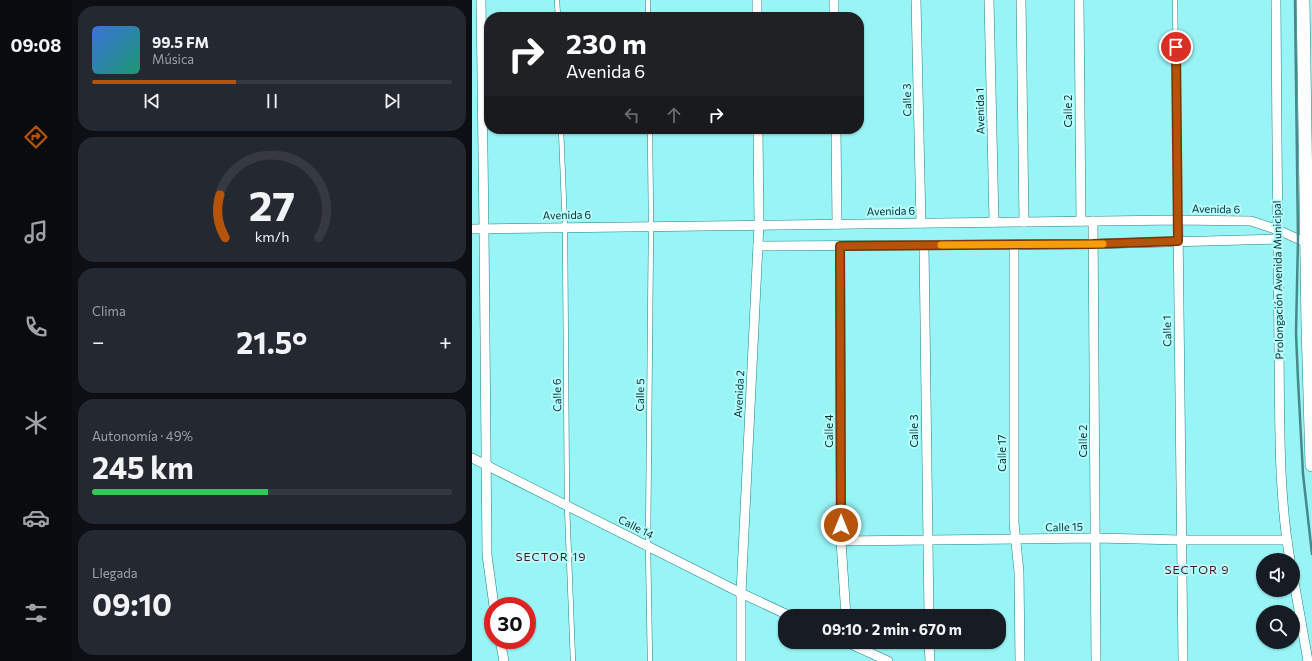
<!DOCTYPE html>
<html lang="es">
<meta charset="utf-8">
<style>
body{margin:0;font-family:Commissioner,sans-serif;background:#242831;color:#f1f3f6;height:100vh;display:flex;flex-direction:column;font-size:15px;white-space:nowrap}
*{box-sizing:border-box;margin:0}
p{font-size:13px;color:#9ea1a6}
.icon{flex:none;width:22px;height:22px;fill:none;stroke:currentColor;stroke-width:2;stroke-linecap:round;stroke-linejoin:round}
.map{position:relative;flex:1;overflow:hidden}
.side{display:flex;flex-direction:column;gap:6px;padding:6px;background:#0d0f14;width:400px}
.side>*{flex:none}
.banner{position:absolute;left:12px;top:12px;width:380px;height:122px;border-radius:16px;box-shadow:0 1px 3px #0004;background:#202124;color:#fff;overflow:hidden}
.buttons{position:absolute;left:784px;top:553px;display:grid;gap:8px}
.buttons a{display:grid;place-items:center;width:44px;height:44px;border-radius:50%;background:#171b24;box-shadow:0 1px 3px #0004;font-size:20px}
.speed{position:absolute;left:12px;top:597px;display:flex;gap:8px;font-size:20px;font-weight:700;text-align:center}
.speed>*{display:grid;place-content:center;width:52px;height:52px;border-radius:50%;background:#171b24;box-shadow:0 1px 3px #0004;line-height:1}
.speed .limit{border:6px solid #d22;background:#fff;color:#111}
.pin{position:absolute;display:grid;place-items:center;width:34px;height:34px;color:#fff;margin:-17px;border:2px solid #fff;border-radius:50%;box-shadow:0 1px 4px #0007}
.me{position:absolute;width:44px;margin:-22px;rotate:0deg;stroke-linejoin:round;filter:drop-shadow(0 0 3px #0008)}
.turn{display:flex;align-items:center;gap:14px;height:84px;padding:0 16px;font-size:18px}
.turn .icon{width:52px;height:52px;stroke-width:2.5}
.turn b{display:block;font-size:28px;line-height:34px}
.lanes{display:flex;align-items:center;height:38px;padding:0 16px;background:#0003;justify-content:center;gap:20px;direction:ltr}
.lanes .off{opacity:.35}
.big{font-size:30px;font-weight:700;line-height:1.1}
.side .card{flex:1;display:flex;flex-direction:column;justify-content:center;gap:6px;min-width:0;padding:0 14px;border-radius:16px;background:#242831}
.side .dial{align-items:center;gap:0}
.dial svg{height:104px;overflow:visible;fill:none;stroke:#363941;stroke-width:7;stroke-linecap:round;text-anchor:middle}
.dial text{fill:#f1f3f6;stroke:none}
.song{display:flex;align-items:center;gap:12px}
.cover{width:48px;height:48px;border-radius:6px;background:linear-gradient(135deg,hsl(220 70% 55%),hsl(160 70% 35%))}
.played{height:4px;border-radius:2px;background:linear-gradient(90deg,#b45309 40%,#363941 40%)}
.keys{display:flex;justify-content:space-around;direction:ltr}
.heat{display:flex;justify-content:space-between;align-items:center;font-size:22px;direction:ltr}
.charge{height:6px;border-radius:3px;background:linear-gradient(90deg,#34c759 49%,#363941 0)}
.trip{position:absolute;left:306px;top:609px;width:228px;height:40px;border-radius:16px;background:#171b24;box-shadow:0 1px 3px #0004;font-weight:700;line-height:40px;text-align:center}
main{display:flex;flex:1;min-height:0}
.tabs{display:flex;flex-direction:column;width:72px;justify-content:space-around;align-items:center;background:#090b0e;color:#9ea1a6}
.tabs .icon{width:28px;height:28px}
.tabs .on{color:#b45309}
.tabs b{font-size:18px;color:#f1f3f6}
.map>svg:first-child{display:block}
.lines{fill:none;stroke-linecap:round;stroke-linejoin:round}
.service-casing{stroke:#1e8485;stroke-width:5.5}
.minor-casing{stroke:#1e8485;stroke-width:10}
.secondary-casing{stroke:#1e8485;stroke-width:14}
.service{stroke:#fff;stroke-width:4.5}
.minor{stroke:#fff;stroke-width:9}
.secondary{stroke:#fff;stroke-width:13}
.rail{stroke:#488888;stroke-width:2.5}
.route-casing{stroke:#753606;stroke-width:10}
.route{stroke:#b45309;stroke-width:7}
.slow{stroke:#f59e0b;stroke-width:7}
.labels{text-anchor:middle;stroke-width:4;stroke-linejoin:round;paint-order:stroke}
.street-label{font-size:11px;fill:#042e2e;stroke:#b7feff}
.neighbourhood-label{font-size:12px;letter-spacing:1px;fill:#55101b;stroke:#b7feff}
</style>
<main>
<nav class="tabs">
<b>09:08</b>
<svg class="icon on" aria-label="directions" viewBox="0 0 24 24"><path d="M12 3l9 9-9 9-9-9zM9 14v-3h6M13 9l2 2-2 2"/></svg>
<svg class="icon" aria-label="music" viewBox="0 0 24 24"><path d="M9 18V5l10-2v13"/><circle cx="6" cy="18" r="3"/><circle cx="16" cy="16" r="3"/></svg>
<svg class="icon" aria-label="phone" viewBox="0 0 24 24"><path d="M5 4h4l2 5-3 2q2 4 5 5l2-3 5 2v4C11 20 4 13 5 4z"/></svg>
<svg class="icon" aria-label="climate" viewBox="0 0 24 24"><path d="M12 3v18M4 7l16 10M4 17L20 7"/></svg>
<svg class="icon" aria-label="car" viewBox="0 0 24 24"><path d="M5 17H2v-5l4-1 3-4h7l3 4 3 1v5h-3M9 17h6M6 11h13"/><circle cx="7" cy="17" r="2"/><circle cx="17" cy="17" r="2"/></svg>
<svg class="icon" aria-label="filters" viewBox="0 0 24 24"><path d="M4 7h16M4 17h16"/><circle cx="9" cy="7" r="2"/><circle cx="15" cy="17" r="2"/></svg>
</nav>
<section class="side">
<div class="card">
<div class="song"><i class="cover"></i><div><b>99.5 FM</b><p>Música</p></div></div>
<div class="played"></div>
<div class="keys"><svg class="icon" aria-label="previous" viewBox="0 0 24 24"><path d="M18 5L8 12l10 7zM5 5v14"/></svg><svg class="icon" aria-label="pause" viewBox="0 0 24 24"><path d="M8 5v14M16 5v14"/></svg><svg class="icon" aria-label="next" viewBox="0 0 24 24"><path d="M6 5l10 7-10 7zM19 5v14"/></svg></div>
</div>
<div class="card dial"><svg viewBox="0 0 100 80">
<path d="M14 69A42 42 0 1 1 86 69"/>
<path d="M14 69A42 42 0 0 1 10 36" stroke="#b45309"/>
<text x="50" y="56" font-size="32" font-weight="700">27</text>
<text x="50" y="72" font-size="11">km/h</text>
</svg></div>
<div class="card"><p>Clima</p>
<div class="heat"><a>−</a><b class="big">21.5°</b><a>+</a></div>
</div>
<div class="card"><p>Autonomía · 49%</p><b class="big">245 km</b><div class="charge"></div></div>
<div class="card"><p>Llegada</p><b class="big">09:10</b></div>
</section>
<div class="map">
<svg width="840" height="661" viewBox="0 0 840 661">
<rect width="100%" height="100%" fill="#99f4f5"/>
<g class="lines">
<!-- service casing -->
<g class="service-casing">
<g id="service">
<path d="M85 0 86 17"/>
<path d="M176 0V17"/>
<path d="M703 0 706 220"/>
<path d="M89 129 93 227 95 506 101 661"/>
<path d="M178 129 179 226 176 546 178 661"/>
</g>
</g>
<!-- minor casing -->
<g class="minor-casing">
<g id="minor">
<path d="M9 0 12 229 15 555 22 606"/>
<path d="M285 0V17"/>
<path d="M362 0V17"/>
<path d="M444 0 449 223"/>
<path d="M517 0 522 222"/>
<path d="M549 0 552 222"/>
<path d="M607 0 609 221"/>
<path d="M804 0C805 116 805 232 807 348 808 419 806 490 818 560"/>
<path d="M364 129 365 224"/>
<path d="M706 220 711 661"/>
<path d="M621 221 624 661"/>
<path d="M0 229 552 222 706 220 779 221 806 230 835 243"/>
<path d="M542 245V523L547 572 548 661"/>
<path d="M286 246 621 244 805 239"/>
<path d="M368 246 369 541 374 616"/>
<path d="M452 246 457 616"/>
<path d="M0 458 269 593 318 616"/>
<path d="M369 541 623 538 710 540H815"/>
<path d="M821 576 836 661"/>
<path d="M28 640 32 661"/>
<path d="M374 642 416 661"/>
<path d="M457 642 458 661"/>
<path d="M269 661V593L287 224 286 129"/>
</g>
</g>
<!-- secondary casing -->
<g class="secondary-casing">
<path id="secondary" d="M831 0 836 326 840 465"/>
</g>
<!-- service -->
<use href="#service" class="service"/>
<!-- minor -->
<use href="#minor" class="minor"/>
<!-- secondary -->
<use href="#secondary" class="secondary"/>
<!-- rail -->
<path class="rail" d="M823 0 826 239 824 333 826 380 831 474 840 554"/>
</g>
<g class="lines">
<!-- route casing -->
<g class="route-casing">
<path id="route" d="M369 525 368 246 621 244 706 241 704 47"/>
</g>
<!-- route -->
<use href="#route" class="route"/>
<!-- slow -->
<path class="slow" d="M469 245 631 244"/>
</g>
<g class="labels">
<!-- street labels -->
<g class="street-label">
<text transform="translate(435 100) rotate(-91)" y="4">Calle 3</text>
<text transform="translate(508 111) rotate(-91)" y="4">Avenida 1</text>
<text transform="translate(596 111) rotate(-90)" y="4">Calle 2</text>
<text transform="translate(744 209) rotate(1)" y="4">Avenida 6</text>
<text transform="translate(419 211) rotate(-1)" y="4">Avenida 6</text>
<text transform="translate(95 215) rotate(-1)" y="4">Avenida 6</text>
<text transform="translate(806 280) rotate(-91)" y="4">Prolongación Avenida Municipal</text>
<text transform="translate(695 331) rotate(-91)" y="4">Calle 1</text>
<text transform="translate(267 394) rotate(-87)" y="4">Avenida 2</text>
<text transform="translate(85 395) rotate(-91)" y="4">Calle 6</text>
<text transform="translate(168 395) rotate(-89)" y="4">Calle 5</text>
<text transform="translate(357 431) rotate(-90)" y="4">Calle 4</text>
<text transform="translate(442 431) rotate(-90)" y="4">Calle 3</text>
<text transform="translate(611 441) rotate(-90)" y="4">Calle 2</text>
<text transform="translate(530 453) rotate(-90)" y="4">Calle 17</text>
<text transform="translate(164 527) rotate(27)" y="4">Calle 14</text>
<text transform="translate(592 527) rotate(-1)" y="4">Calle 15</text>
</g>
<!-- neighbourhood labels -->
<g class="neighbourhood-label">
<text x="79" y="561">SECTOR 19</text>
<text x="725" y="574">SECTOR 9</text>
</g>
</g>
</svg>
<div class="buttons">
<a><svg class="icon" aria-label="sound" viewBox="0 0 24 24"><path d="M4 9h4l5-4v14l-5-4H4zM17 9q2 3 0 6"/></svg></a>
<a><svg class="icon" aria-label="search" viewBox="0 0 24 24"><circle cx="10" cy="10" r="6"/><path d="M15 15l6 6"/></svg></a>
</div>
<div class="speed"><div class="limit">30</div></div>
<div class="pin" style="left:704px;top:47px;background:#d93025"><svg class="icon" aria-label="arrive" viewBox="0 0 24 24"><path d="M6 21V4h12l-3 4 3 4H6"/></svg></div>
<svg class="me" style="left:369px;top:525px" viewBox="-20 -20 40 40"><circle r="17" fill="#b45309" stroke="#fff" stroke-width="3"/><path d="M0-11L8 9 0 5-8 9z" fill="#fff"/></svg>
<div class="trip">09:10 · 2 min · 670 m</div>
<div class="banner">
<div class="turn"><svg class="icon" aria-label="right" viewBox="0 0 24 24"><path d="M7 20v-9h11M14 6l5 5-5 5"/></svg><div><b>230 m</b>Avenida 6</div></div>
<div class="lanes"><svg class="icon off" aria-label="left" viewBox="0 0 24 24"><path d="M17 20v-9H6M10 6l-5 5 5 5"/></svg><svg class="icon off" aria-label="ahead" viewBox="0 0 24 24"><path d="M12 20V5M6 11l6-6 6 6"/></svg><svg class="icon" aria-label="right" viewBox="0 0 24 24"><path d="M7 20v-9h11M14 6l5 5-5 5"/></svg></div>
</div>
</div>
</main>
